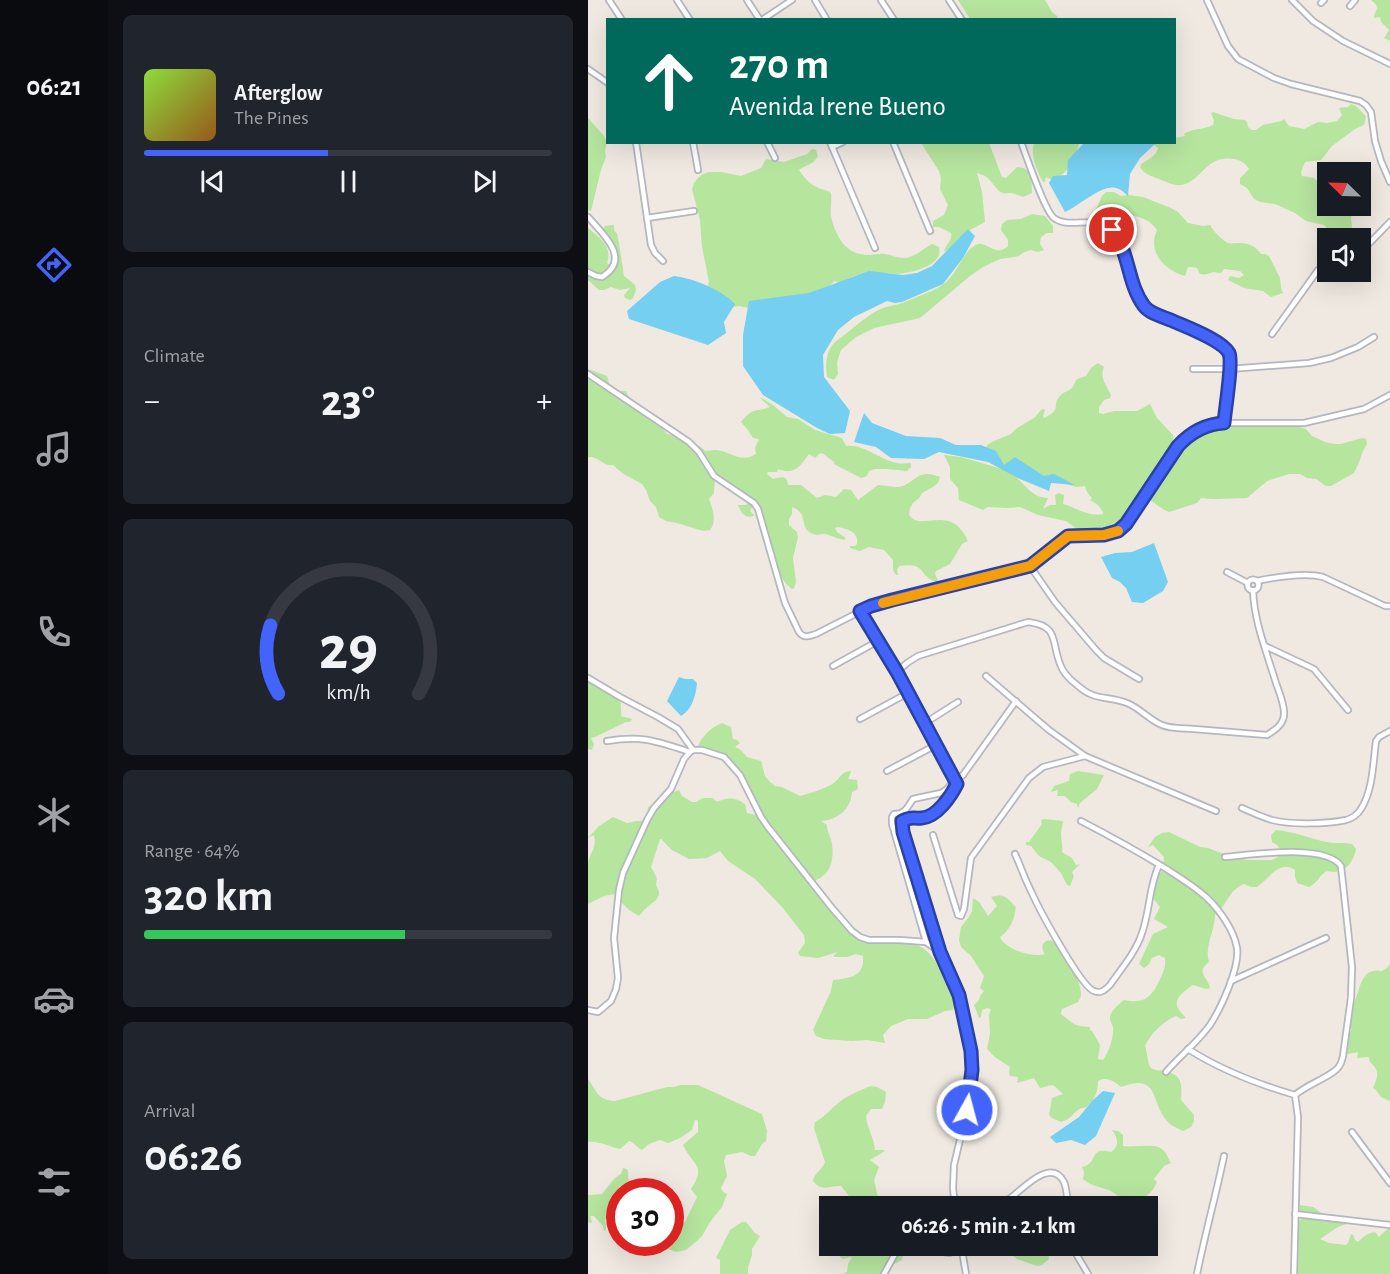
<!DOCTYPE html>
<meta charset="utf-8">
<style>
body{margin:0;font-family:"Alegreya Sans",sans-serif;background:#20242c;color:#f1f3f6;height:100vh;display:flex;flex-direction:column;font-size:22px;white-space:nowrap}
*{box-sizing:border-box;margin:0}
p{font-size:20px;color:#9ea1a6}
.icon{flex:none;width:33px;height:33px;fill:none;stroke:currentColor;stroke-width:2;stroke-linecap:round;stroke-linejoin:round}
.map{position:relative;flex:1;overflow:hidden}
.drawer{display:flex;flex-direction:column;gap:15px;padding:15px;background:#0d0f14;width:480px}
.drawer>*{flex:none}
.hud{position:absolute;left:18px;top:18px;width:570px;height:126px;border-radius:0px;box-shadow:0 6px 24px #0002;background:#00695c;color:#fff;overflow:hidden}
.needle{width:39px;rotate:293deg}
.controls{position:absolute;left:729px;top:162px;display:grid;gap:12px}
.controls a{display:grid;place-items:center;width:54px;height:54px;border-radius:0px;background:#171b24;box-shadow:0 6px 24px #0002;font-size:30px}
.speed{position:absolute;left:18px;top:1178px;display:flex;gap:12px;font-size:30px;font-weight:700;text-align:center}
.speed>*{display:grid;place-content:center;width:78px;height:78px;border-radius:50%;background:#171b24;box-shadow:0 6px 24px #0002;line-height:1}
.speed .limit{border:9px solid #d22;background:#fff;color:#111}
.pin{position:absolute;display:grid;place-items:center;width:51px;height:51px;color:#fff;margin:-26px;border:3px solid #fff;border-radius:50%;box-shadow:0 2px 6px #0007}
.me{position:absolute;width:66px;margin:-33px;rotate:7deg;stroke-linejoin:round;filter:drop-shadow(0 0 4px #0008)}
.turn{display:flex;align-items:center;gap:21px;height:126px;padding:0 24px;font-size:27px}
.turn .icon{width:78px;height:78px;stroke-width:2.5}
.turn b{display:block;font-size:42px;line-height:51px}
.big{font-size:45px;font-weight:700;line-height:1.1}
.drawer .tile{flex:1;display:flex;flex-direction:column;justify-content:center;gap:9px;min-width:0;padding:0 21px;border-radius:9px;background:#20242c}
.drawer .dial{align-items:center;gap:0}
.dial svg{height:156px;overflow:visible;fill:none;stroke:#363941;stroke-width:7;stroke-linecap:round;text-anchor:middle}
.dial text{fill:#f1f3f6;stroke:none}
.song{display:flex;align-items:center;gap:18px}
.cover{width:72px;height:72px;border-radius:9px;background:linear-gradient(135deg,hsl(90 70% 55%),hsl(30 70% 35%))}
.played{height:6px;border-radius:3px;background:linear-gradient(90deg,#4264fb 45%,#363941 45%)}
.keys{display:flex;justify-content:space-around;direction:ltr}
.heat{display:flex;justify-content:space-between;align-items:center;font-size:33px;direction:ltr}
.charge{height:9px;border-radius:4px;background:linear-gradient(90deg,#34c759 64%,#363941 0)}
.trip{position:absolute;left:231px;top:1196px;width:339px;height:60px;border-radius:0px;background:#171b24;box-shadow:0 6px 24px #0002;font-weight:700;line-height:60px;text-align:center}
main{display:flex;flex:1;min-height:0}
.tabs{display:flex;flex-direction:column;width:108px;justify-content:space-around;align-items:center;background:#090b0e;color:#9ea1a6}
.tabs .icon{width:42px;height:42px}
.tabs .active{color:#4264fb}
.tabs b{font-size:27px;color:#f1f3f6}
.map>svg:first-child{display:block}
.green{fill:#b6e59e;fill-rule:evenodd}
.water{fill:#75cff0}
.lines{fill:none;stroke-linecap:round;stroke-linejoin:round}
.street-casing{stroke:#b4b7c1;stroke-width:8}
.street{stroke:#fff;stroke-width:4.5}
.route-casing{stroke:#2b41a3;stroke-width:15}
.route{stroke:#4264fb;stroke-width:10}
.slow{stroke:#f59e0b;stroke-width:10}
</style>
<main>
<nav class="tabs">
<b>06:21</b>
<svg class="icon active" aria-label="directions" viewBox="0 0 24 24"><path d="M12 3l9 9-9 9-9-9zM9 14v-3h6M13 9l2 2-2 2"/></svg>
<svg class="icon" aria-label="music" viewBox="0 0 24 24"><path d="M9 18V5l10-2v13"/><circle cx="6" cy="18" r="3"/><circle cx="16" cy="16" r="3"/></svg>
<svg class="icon" aria-label="phone" viewBox="0 0 24 24"><path d="M5 4h4l2 5-3 2q2 4 5 5l2-3 5 2v4C11 20 4 13 5 4z"/></svg>
<svg class="icon" aria-label="climate" viewBox="0 0 24 24"><path d="M12 3v18M4 7l16 10M4 17L20 7"/></svg>
<svg class="icon" aria-label="car" viewBox="0 0 24 24"><path d="M5 17H2v-5l4-1 3-4h7l3 4 3 1v5h-3M9 17h6M6 11h13"/><circle cx="7" cy="17" r="2"/><circle cx="17" cy="17" r="2"/></svg>
<svg class="icon" aria-label="filters" viewBox="0 0 24 24"><path d="M4 7h16M4 17h16"/><circle cx="9" cy="7" r="2"/><circle cx="15" cy="17" r="2"/></svg>
</nav>
<section class="drawer">
<div class="tile">
<div class="song"><i class="cover"></i><div><b>Afterglow</b><p>The Pines</p></div></div>
<div class="played"></div>
<div class="keys"><svg class="icon" aria-label="previous" viewBox="0 0 24 24"><path d="M18 5L8 12l10 7zM5 5v14"/></svg><svg class="icon" aria-label="pause" viewBox="0 0 24 24"><path d="M8 5v14M16 5v14"/></svg><svg class="icon" aria-label="next" viewBox="0 0 24 24"><path d="M6 5l10 7-10 7zM19 5v14"/></svg></div>
</div>
<div class="tile"><p>Climate</p>
<div class="heat"><a>−</a><b class="big">23°</b><a>+</a></div>
</div>
<div class="tile dial"><svg viewBox="0 0 100 80">
<path d="M14 69A42 42 0 1 1 86 69"/>
<path d="M14 69A42 42 0 0 1 10 34" stroke="#4264fb"/>
<text x="50" y="56" font-size="32" font-weight="700">29</text>
<text x="50" y="72" font-size="11">km/h</text>
</svg></div>
<div class="tile"><p>Range · 64%</p><b class="big">320 km</b><div class="charge"></div></div>
<div class="tile"><p>Arrival</p><b class="big">06:26</b></div>
</section>
<div class="map">
<svg width="802" height="1274" viewBox="0 0 802 1274">
<rect width="100%" height="100%" fill="#efe9e1"/>
<!-- green -->
<g class="green">
<path d="M370 0H457L464 12 469 16 470 19H382Z"/>
<path d="M783 0H802V41L796 38 801 30 793 22 792 17 786 18C787 8 794 9 783 0Z"/>
<path d="M763 104 768 106 778 116 776 125 767 129 744 146 733 160 717 162 713 172 714 176 726 178 733 184 739 183 740 206H767V213L763 217 764 228 762 238H747L744 234 736 225 718 221 707 213 687 204 672 202 666 199 659 188 652 184V178L661 169C657 163 653 160 646 159 617 154 615 181 593 185 586 186 578 182 571 179 563 176 556 174 552 167L553 164C559 160 569 156 570 148L564 143 586 142 587 138 597 136 596 134C605 128 615 130 625 125L626 120 623 113 625 112 646 119 657 120 659 122 660 127 664 130H668L675 125 693 121 696 119 701 126 716 129 730 122 739 123 749 121 754 115 751 108 760 107Z"/>
<path d="M0 118 16 136 19 142 17 152 18 157 13 170 3 211 0 210Z"/>
<path d="M333 143H401L414 177 418 178 429 167C444 167 444 181 444 193L435 197C430 195 426 193 420 193 419 193 417 194 415 193 407 191 404 176 389 173L394 192 397 222 382 230 367 246 356 252C357 244 365 241 363 233L351 227H345V221L356 215 360 205 352 189 353 179 351 171Z"/>
<path d="M446 143H491C488 158 480 175 464 180L458 177 457 182H455C449 171 442 156 446 143Z"/>
<path d="M224 149 228 150 230 156C226 164 218 165 211 170 215 176 221 184 229 187 234 190 238 189 243 193 244 200 242 209 243 216 246 232 256 252 273 254 280 256 286 254 292 254 300 253 307 258 315 258 327 258 334 249 344 244L351 247C356 266 323 273 308 274 305 274 302 273 299 273 290 273 279 273 270 275 264 276 258 280 253 283L246 281 239 289 160 308 151 306 145 307 121 290 120 284 121 282 114 247 112 220 104 189 106 183 110 178 115 174 121 172H133L153 176 173 168 178 159 196 162 219 154Z"/>
<path d="M518 192H526L533 196 540 195 555 197 583 208 590 212 600 223 615 226 622 225C626 232 634 240 640 243 642 244 649 243 651 243 660 243 668 246 673 254H677L681 256 692 278 693 288 695 293 683 297 675 291 656 288 640 280 642 276 651 278 656 275 652 271 636 269 633 273 625 272C621 274 617 275 612 274L609 268 604 267H600L597 276C576 270 559 252 569 230 557 212 533 215 514 215L508 209 514 196Z"/>
<path d="M444 214 457 216 465 226V233H459L453 237 452 244 456 250 450 252 443 250 436 252 431 256 412 259 395 267 382 276 332 318 286 328 268 337 253 350 249 362 250 374 246 380 239 377C237 364 238 351 247 342 262 332 281 312 298 307 301 306 304 306 307 305 313 304 318 301 324 299 335 294 344 292 354 285 370 275 373 254 386 246 399 238 406 259 420 246V240L413 230 414 224 419 220 433 219Z"/>
<path d="M24 225H26V230L29 234 31 243 36 276 47 285 48 290 45 298 42 300 37 298 36 295 42 288 32 290 23 287 16 290H11L0 280V228C12 238 25 247 19 263L26 268 30 266 26 249 15 229 17 226Z"/>
<path d="M510 363 516 367C511 377 519 386 523 395L522 398 516 400 511 407V413L515 414 526 411H549L562 404 569 418 585 435C587 453 575 462 574 477L594 445 614 433 627 429 671 424 688 426H708L718 429 724 436 737 442 746 444H753L774 438 778 439 779 444 774 453 772 460 766 473 743 486H738L728 479 719 478 712 474H701L679 481 659 498C643 498 628 500 613 498L609 503 581 512C570 508 563 497 550 496L529 529 525 531 511 533 501 529H489L478 521 450 515 432 507 419 508 400 507 395 510 371 500 370 488 362 479V467L356 455 373 457 414 469 398 449 399 445 406 441 423 434 429 428 446 418 454 409 457 410 455 416 456 418C475 409 463 405 472 396 475 392 481 391 484 388 486 385 487 382 489 379L498 376 503 368ZM428 477 475 483 488 487 497 486 499 492 504 498 502 500 510 505 515 512V514C500 517 489 508 475 504L476 495 471 493 467 495 468 505H462L455 509 460 498C445 498 438 486 428 477Z"/>
<path d="M0 369 19 376 22 386 29 391H38L43 402 70 426 74 428 79 434C91 435 96 443 105 451L112 446 117 451C120 451 124 450 127 450 143 451 152 464 168 454L167 448 171 439 165 438 160 430 153 422C166 406 166 413 182 407L174 400 172 397 185 405 199 417 210 419 227 430 254 438 258 446C276 444 291 459 308 463 313 464 318 463 323 463V467L319 471 299 469H287L281 471 279 476 273 478 246 464V462L234 453 231 454 227 458 221 454C212 467 206 475 190 469L189 472H180L179 474 185 479C193 477 199 475 200 485H213L229 498 237 495 248 497 256 489 263 490 270 500 290 485C296 485 304 487 310 487 327 485 328 467 352 477L350 483 345 487 334 493 331 498 325 503 322 508 321 515C334 533 362 502 380 541L374 544 362 564 348 571 347 574 350 580 349 582C329 576 340 562 311 566L309 570 310 575H308L305 570V560L296 550 281 547 272 551 262 548V546H267L269 544C271 532 260 529 250 527L247 528 249 532 258 538 256 540C250 539 242 535 237 534 232 534 228 536 223 533 211 527 221 513 204 507V514L201 519V525L209 532 210 537 205 558 208 582 206 588 204 589C187 576 186 555 181 536 180 530 177 524 175 517 173 512 172 509 167 505L164 507 162 511 166 515V516C157 519 153 513 150 505H158L160 503C155 490 141 479 127 478L126 493 121 499C125 509 129 521 122 530L115 531 89 523 78 521 71 517 68 507 62 501 58 490 54 484 34 473 25 465C16 467 11 456 0 457Z"/>
<path d="M0 681 30 700 33 703C32 708 34 711 33 716L44 719 42 722H38L7 737 3 738 6 744 4 750 0 749Z"/>
<path d="M134 723 143 727 145 739 149 740 152 743 147 747 153 750 159 757 173 761 177 776 182 782 187 786 194 787 212 796C223 793 236 789 246 783 252 778 253 772 262 771L263 772 260 779 269 780 270 789 264 792C263 809 250 820 233 821L239 825C239 832 243 837 244 844 246 859 243 874 228 880V884C236 896 260 933 270 939 280 945 286 943 297 941 301 941 306 942 311 942 339 942 346 958 358 980 362 989 369 1001 365 1010L357 1011 339 1019H320L303 1026 295 1035 297 1043 279 1040 263 1041 236 1039 228 1036 225 1030 243 991 245 980C261 978 277 977 275 956L268 954 259 957H246V955L250 952 230 958 212 956 210 953 217 943 216 935 194 907 167 879 140 861 132 851 119 858 101 859 84 850 73 839H72L63 867 69 878 68 885 71 892V895L68 900 56 910 51 916 41 910 33 902 31 883 27 894 16 896 0 904C0 891 0 877 0 864 1 853 9 850 6 835L0 838 11 826 25 817 39 823 48 821H55L59 817 60 807 68 804 73 800 70 799 91 790 94 796 104 802H108L115 798H125L129 802C139 797 147 797 157 804L159 813 168 815 169 814 155 779 136 758 109 748C114 736 122 728 134 723Z"/>
<path d="M490 771 516 775 509 789 492 803 490 808 489 804 483 802 477 796H469L470 790 463 792 466 786 481 781 482 774Z"/>
<path d="M456 819 475 821C475 826 473 829 473 834 473 840 475 846 474 852L477 854 484 858 488 865 492 864 484 872 486 876 482 886 479 885 473 873 463 862 451 856 443 846 438 845V842H441L454 824 453 820Z"/>
<path d="M688 830C705 831 723 839 739 842 747 844 756 842 764 844L768 849C766 860 759 872 746 872 741 872 740 870 736 873 730 878 730 882 721 887L709 883 707 876V870C691 859 681 879 669 887H663L656 884C646 888 643 894 637 903 635 907 630 911 627 915 627 931 616 947 621 962 607 973 620 977 622 988L618 989 605 985C598 990 583 999 591 1010 593 1013 596 1015 598 1018L593 1019 588 1016C576 1021 562 1034 557 1046 559 1051 560 1066 563 1068 567 1071 572 1070 577 1071 595 1075 594 1085 593 1100L606 1115V1121L603 1127 595 1131C589 1128 583 1126 579 1121 562 1102 572 1072 533 1087 526 1081 519 1076 510 1081 510 1091 507 1101 498 1107 493 1109 493 1107 489 1111 482 1116 483 1119 473 1122L464 1118 461 1115 464 1098 475 1094C463 1083 468 1084 452 1088L446 1078 429 1083 430 1077 422 1076 421 1072 422 1068 421 1066 408 1058 399 1049 402 1033 401 1015 403 1009 399 1008 394 1010 393 1017 391 1018 386 1005 391 1000 392 996 396 991 392 988 396 976 383 956 373 947 371 940 373 927 381 917 384 911 385 898 391 902 400 916 409 906 403 897C417 893 418 897 428 907 427 910 427 913 426 917 424 924 418 934 412 937 416 949 445 958 457 954 450 945 458 937 467 942 468 942 474 947 475 948 479 954 494 986 493 993 493 997 492 998 490 1002L474 1009 473 1014C486 1024 485 1026 502 1027V1030L504 1031 512 1045 510 1059 515 1060C520 1054 526 1037 525 1028 525 1025 522 1022 522 1019 521 1012 531 1004 536 1000 558 1005 565 995 573 977 576 970 578 966 577 958L571 955 564 958 561 964 556 968 551 964 565 934 580 927 566 919 572 907 564 897 566 880 575 870 576 857 565 845 560 847 567 837 574 833 581 832 612 847 620 848 647 858 660 860H684L690 857 693 851 689 845 684 842 683 835Z"/>
<path d="M802 964V1101L793 1097 788 1090 785 1088C790 1076 792 1071 782 1062L781 1057 769 1058 770 1052 761 1054 757 1053 756 1050 763 1030H764L760 1023V1016C763 1010 766 1004 768 998 773 984 775 967 794 971L799 968Z"/>
<path d="M0 1079C9 1091 9 1100 27 1101L79 1087H86L92 1085H110L174 1114 179 1131 178 1141 174 1144 167 1156H163L154 1152 138 1155 136 1161 139 1176 133 1188 135 1192 139 1194 134 1207 122 1222 114 1236 110 1240 98 1250 88 1252 80 1249C71 1252 68 1251 65 1242H82L83 1220 90 1223 97 1222 109 1197 103 1189C119 1165 105 1166 95 1145L110 1132V1122L109 1120H107L104 1130 92 1138 80 1143 72 1140 61 1144 54 1150C49 1148 46 1142 41 1141L32 1149C23 1147 9 1140 0 1142Z"/>
<path d="M283 1086 289 1087 298 1092 297 1102 294 1109H283L278 1116C279 1128 286 1138 287 1150H295L297 1151 282 1160 291 1167 286 1180 292 1206H265L261 1196 253 1186C241 1185 235 1193 225 1181 226 1173 235 1169 237 1162L226 1128 227 1122C235 1118 241 1111 249 1104 260 1095 270 1091 283 1086Z"/>
<path d="M524 1130 530 1131 535 1135V1146C546 1148 568 1142 575 1150 579 1153 580 1159 583 1163L576 1166 566 1179 569 1182C563 1197 549 1204 534 1198 529 1196 526 1192 521 1190 512 1187 503 1186 495 1179L496 1172 494 1167C511 1164 500 1146 523 1152 532 1146 530 1138 524 1130Z"/>
<path d="M35 1168 39 1169 40 1171 41 1191H32L31 1234 29 1230 28 1222 21 1218 17 1219 18 1228 17 1231H16L15 1226 6 1216H2L4 1222 3 1223 0 1222V1195L14 1194C20 1187 25 1178 33 1174Z"/>
<path d="M711 1205 725 1207 738 1216 748 1220 744 1214 759 1218 760 1224C747 1226 744 1232 732 1239L741 1243 758 1245 760 1243 763 1234 765 1235 767 1240 770 1242C775 1237 780 1233 787 1232L791 1237 797 1231 802 1228V1274H706L709 1222 714 1219Z"/>
<path d="M154 1222H158L167 1233 172 1236 164 1249V1255L160 1267V1274H132V1260L128 1258 142 1230Z"/>
<path d="M250 1245H316L318 1246 314 1260 297 1269 296 1271H300L301 1274H254L259 1272 260 1264 264 1257 255 1259 252 1257Z"/>
<path d="M421 1245H460L461 1259 454 1265 449 1266 429 1259 425 1256Z"/>
</g>
<!-- water -->
<g class="water">
<path d="M565 143H568L552 158 542 174 540 196C537 193 533 189 528 188 514 184 491 206 477 212L461 183 465 176 479 175 480 160 495 144V143Z"/>
<path d="M380 229 387 236 375 258 355 284 314 302 307 303 299 301 266 317 250 330 235 355 236 377 262 411 257 433 242 434 229 428 175 395 155 366V335L161 301 221 293 281 271 315 275 329 273 344 266Z"/>
<path d="M86 276C105 278 134 290 147 304L136 322 138 333 120 345 41 319 39 311 72 282Z"/>
<path d="M276 413 284 423 318 436 352 438 368 445H393L408 451 416 465 427 457 456 476 466 474 487 485 463 483 461 491 432 479 400 462 351 452 336 459 303 458 288 447 266 442Z"/>
<path d="M566 543 580 582 575 591 555 603 544 602 538 588 532 582 524 578 513 557 527 553 544 552Z"/>
<path d="M91 677 97 679H105L109 683C108 695 104 710 93 716L79 701Z"/>
<path d="M515 1091 527 1093 508 1136 497 1145 483 1140 468 1143 462 1137 491 1117 504 1101Z"/>
</g>
<g class="lines">
<!-- street casing -->
<g class="street-casing">
<g id="street">
<path d="M21 0 34 20"/>
<path d="M89 0 102 20"/>
<path d="M159 0 172 20"/>
<path d="M227 0 239 20"/>
<path d="M293 0 306 20"/>
<path d="M361 0 374 20"/>
<path d="M619 0 640 46 650 59 686 78 703 84 772 101 778 105 783 112 787 141 793 161 802 182"/>
<path d="M704 0 725 21 755 41 802 64"/>
<path d="M733 3 736 0"/>
<path d="M762 6 767 0"/>
<path d="M174 20 204 0"/>
<path d="M0 69 20 83"/>
<path d="M48 142 63 245 67 253 75 261"/>
<path d="M105 142 110 170"/>
<path d="M179 142 187 158"/>
<path d="M242 142 287 248"/>
<path d="M305 142 342 231"/>
<path d="M433 142C438 155 457 212 466 218 481 230 507 214 523 230 542 247 540 280 553 301 555 304 556 307 558 309 562 312 570 314 575 317 592 324 608 332 625 340 630 343 637 346 640 352 646 363 638 409 636 423"/>
<path d="M244 147 255 142"/>
<path d="M0 217C15 234 44 259 14 277L8 276 0 272"/>
<path d="M59 218 106 211"/>
<path d="M772 253 802 222"/>
<path d="M684 334 730 270 740 264"/>
<path d="M605 369H641L721 363 743 358 770 347 786 337"/>
<path d="M0 374 101 442 111 452 126 476 166 503 170 509 197 603 211 632C216 639 221 636 228 634L283 606 442 566 480 536 516 535 530 531 538 524 590 446 615 427 625 424 636 423H716L776 409 802 395"/>
<path d="M442 566 467 602 508 650 516 658 551 679"/>
<path d="M639 572 660 583"/>
<circle cx="665" cy="585" r="5.5"/>
<path d="M669 581C688 577 717 572 735 577L797 606H802"/>
<path d="M272 611 309 672 369 784"/>
<path d="M677 646 726 669 760 710"/>
<path d="M245 666 290 641"/>
<path d="M309 672 319 663 330 656 440 622C471 626 463 640 472 664 475 673 481 679 489 685 508 702 518 695 539 703 552 708 561 720 574 725 583 729 595 728 606 729 630 731 654 733 679 735 687 730 695 725 696 715 697 705 691 692 688 683 679 653 666 622 665 590"/>
<path d="M398 676 461 730 497 756 628 811"/>
<path d="M0 678 32 697 70 717 90 729 105 750"/>
<path d="M272 719 320 693"/>
<path d="M337 723 370 702"/>
<path d="M19 741C54 735 68 741 102 752"/>
<path d="M299 771 348 745"/>
<path d="M375 775 428 701"/>
<path d="M654 808C663 812 674 817 684 820 703 825 739 824 758 820 765 818 770 814 773 809 785 790 785 763 788 741L791 737 802 731"/>
<path d="M313 819 315 824V832L352 952"/>
<path d="M314 821C323 817 324 819 333 818 349 817 363 794 370 782"/>
<path d="M493 821C522 836 549 851 577 868 591 877 606 886 618 897 631 909 646 930 649 948 652 967 633 1008 622 1025 610 1042 592 1056 578 1072"/>
<path d="M345 835 370 915 373 916 376 909 383 858 441 778 455 767 497 756"/>
<path d="M427 854C433 867 437 880 444 893 451 909 493 987 506 991 513 994 517 990 522 985 533 969 548 952 554 933 562 911 561 886 571 865"/>
<path d="M338 942 304 824V817L306 814C317 814 319 808 325 799L353 793 359 789 367 780 375 775"/>
<path d="M643 981 738 938"/>
<path d="M0 1010 10 1012 23 1001 28 989 30 978 26 938 31 890 35 873 59 820 66 808 83 789 96 759 102 752 105 750H114L136 757 152 775 173 817 180 827 244 908 264 931 272 937 281 940H311L338 942 352 952 371 995 383 1051 384 1070 379 1110 366 1165 365 1188 367 1206"/>
<path d="M600 1049C633 1070 669 1084 707 1095 720 1084 738 1079 749 1069 753 1065 754 1061 755 1056L763 998 764 967 753 866C737 843 664 855 637 857"/>
<path d="M764 1132 802 1183"/>
<path d="M408 1206C412 1204 417 1202 421 1199 433 1191 463 1156 476 1182 479 1189 479 1198 480 1206"/>
<path d="M707 1214 802 1225"/>
<path d="M347 1245C355 1255 365 1256 373 1245"/>
<path d="M373 1245 378 1274"/>
<path d="M486 1245 487 1252 500 1274"/>
<path d="M296 1274 312 1245"/>
<path d="M609 1274C617 1234 628 1195 636 1156"/>
<path d="M706 1274 710 1117 707 1095"/>
</g>
</g>
<!-- street -->
<use href="#street" class="street"/>
</g>
<g class="lines">
<!-- route casing -->
<g class="route-casing">
<path id="route" d="M379 1110 384 1070 383 1051 371 995 352 952 315 832 314 821C325 816 324 819 334 818 349 817 363 796 369 784L309 672 272 611 283 606 304 600 442 566 480 536 516 535 530 531 538 524 590 446C602 433 618 424 636 423 637 410 645 363 641 353 634 340 598 327 585 321 576 317 562 314 556 306 539 283 542 252 524 230"/>
</g>
<!-- route -->
<use href="#route" class="route"/>
<!-- slow -->
<path class="slow" d="M295 603 442 566 480 536 516 535 530 531"/>
</g>
</svg>
<div class="controls">
<a><svg class="needle" viewBox="-14 -14 28 28"><path d="M0-13l5 13h-10z" fill="#e53935"/><path d="M0 13l5-13h-10z" fill="#9ea1a6"/></svg></a>
<a><svg class="icon" aria-label="sound" viewBox="0 0 24 24"><path d="M4 9h4l5-4v14l-5-4H4zM17 9q2 3 0 6"/></svg></a>
</div>
<div class="speed"><div class="limit">30</div></div>
<div class="pin" style="left:524px;top:230px;background:#d93025"><svg class="icon" aria-label="arrive" viewBox="0 0 24 24"><path d="M6 21V4h12l-3 4 3 4H6"/></svg></div>
<svg class="me" style="left:379px;top:1110px" viewBox="-20 -20 40 40"><circle r="17" fill="#4264fb" stroke="#fff" stroke-width="3"/><path d="M0-11L8 9 0 5-8 9z" fill="#fff"/></svg>
<div class="trip">06:26 · 5 min · 2.1 km</div>
<div class="hud">
<div class="turn"><svg class="icon" aria-label="ahead" viewBox="0 0 24 24"><path d="M12 20V5M6 11l6-6 6 6"/></svg><div><b>270 m</b>Avenida Irene Bueno</div></div>
</div>
</div>
</main>
